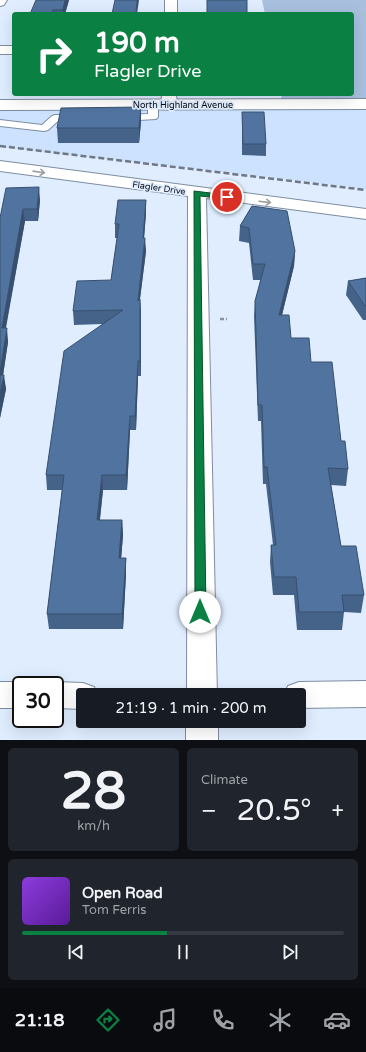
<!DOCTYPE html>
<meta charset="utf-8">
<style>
body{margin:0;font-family:"Varela Round",sans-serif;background:#20242c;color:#f1f3f6;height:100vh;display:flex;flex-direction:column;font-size:15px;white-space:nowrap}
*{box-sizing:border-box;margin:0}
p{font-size:13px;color:#9ea1a6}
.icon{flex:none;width:22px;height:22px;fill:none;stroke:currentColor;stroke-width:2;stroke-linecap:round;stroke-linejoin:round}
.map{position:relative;height:740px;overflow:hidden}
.details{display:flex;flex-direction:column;gap:8px;padding:8px;background:#0d0f14;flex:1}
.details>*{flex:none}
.guide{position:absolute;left:12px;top:12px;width:342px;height:84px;border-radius:4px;box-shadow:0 4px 16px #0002;background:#0b8043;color:#fff;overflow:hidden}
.speed{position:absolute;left:12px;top:676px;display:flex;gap:8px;font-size:20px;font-weight:700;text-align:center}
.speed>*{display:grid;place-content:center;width:52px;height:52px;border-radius:50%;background:#171b24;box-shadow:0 4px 16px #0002;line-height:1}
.speed .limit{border:2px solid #111;border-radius:6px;background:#fff;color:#111}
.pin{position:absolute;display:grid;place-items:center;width:34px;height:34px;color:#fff;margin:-17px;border:2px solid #fff;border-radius:50%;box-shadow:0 1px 4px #0007}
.me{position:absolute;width:44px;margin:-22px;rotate:0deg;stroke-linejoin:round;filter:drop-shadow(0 0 3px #0008)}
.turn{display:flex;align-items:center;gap:14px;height:84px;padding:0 16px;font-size:18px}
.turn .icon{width:52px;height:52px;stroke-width:2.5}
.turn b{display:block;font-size:28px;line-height:34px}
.big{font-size:30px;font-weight:600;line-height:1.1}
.details .tile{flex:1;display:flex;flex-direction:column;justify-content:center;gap:6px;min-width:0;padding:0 14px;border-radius:6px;background:#20242c}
.details .dial{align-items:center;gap:0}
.dial b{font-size:52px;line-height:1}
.song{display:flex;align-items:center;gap:12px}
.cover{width:48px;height:48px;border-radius:6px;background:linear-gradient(135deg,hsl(270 70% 55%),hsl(270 70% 35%))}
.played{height:4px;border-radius:2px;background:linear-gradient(90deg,#0b8043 45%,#363941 45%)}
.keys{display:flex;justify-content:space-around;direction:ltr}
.heat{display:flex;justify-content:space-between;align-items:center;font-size:22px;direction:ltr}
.details .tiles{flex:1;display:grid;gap:8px;grid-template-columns:1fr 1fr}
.tile:last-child{grid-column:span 2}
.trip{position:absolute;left:76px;top:688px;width:230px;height:40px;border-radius:4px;background:#171b24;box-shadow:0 4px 16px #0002;font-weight:600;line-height:40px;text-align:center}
.tabs{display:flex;height:64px;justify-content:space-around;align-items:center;background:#090b0e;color:#9ea1a6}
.tabs .icon{width:28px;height:28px}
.tabs .selected{color:#0b8043}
.tabs b{font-size:18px;color:#f1f3f6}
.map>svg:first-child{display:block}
.built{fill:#cce2fe}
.green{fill:#a8c0de}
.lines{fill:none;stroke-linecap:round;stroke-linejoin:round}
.service-casing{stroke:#7d8da1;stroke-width:2}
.minor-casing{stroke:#7d8da1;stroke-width:2}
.tertiary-casing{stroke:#7d8da1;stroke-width:2}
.path{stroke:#8892a0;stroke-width:2.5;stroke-dasharray:4 2;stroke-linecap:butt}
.service{fill:#fff;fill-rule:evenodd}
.minor{fill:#fff;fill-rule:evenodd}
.tertiary{fill:#fff;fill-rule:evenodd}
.rail{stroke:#6f7884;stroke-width:2.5;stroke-dasharray:6 3;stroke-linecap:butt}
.wall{fill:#456389}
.shaded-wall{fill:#38506f}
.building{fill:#50739f;stroke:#38506f}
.oneway{stroke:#9c9ea1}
.route{fill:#0b8043;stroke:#07532c}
.labels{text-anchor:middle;stroke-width:3.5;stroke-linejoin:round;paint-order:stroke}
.far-street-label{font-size:9px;fill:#080d14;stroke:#dfedff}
</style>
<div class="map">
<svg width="366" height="740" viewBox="0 0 366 740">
<rect width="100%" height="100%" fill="#dfedff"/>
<!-- built -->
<path class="built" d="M0 109H366V190L346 186 0 147Z"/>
<!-- green -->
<path class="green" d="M262 0H366V101H282L281 94H352V14H265Z"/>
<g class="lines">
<!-- service casing -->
<g class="service-casing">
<g id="service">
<path d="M153 102 158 105V117L156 119 122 121 117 118 122 115 148 114V105Z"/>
<path d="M55 115H77L82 118 77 121H58L48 130 44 131 0 126V120L42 125 52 116Z"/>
</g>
</g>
<!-- minor casing -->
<g class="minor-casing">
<g id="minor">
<path d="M0 0H7L4 5 0 6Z"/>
<rect x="165" y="0" width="12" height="14"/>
<rect x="0" y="46" width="14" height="8"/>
<path d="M162 94H176L177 105 174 108 169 110 164 108 161 105Z"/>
<path d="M0 161 366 209V219L206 198 217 695H187L188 196 0 171Z"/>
<path d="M366 681V707L299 708V695H284L288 686 299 682Z"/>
<path d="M0 682H21L29 685H21V708H0Z"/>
<path d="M55 682 83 683 94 687 98 695H83V709L55 708V685H47Z"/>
<rect x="186" y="721" width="32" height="19"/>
</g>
</g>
<!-- tertiary casing -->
<g class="tertiary-casing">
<path id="tertiary" d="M366 99V109L0 110V100Z"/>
</g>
<!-- path -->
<path class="path" d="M220 319H227"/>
<!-- service -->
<use href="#service" class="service"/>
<!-- minor -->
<use href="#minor" class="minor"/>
<!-- tertiary -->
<use href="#tertiary" class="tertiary"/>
<!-- rail -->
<path class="rail" d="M0 146 366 190"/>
</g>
<!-- wall -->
<g class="wall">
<path d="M69 0 65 14H30Z"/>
<path d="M141 107V122L139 143H58L57 128Z"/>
<path d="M242 112 266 144V156L242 155Z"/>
<path d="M40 200 38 221H25L6 328 8 342 3 375 6 389 0 418V218Z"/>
<path d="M146 200V213L144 238 146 251 140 299 141 313V376H138L136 430H130L127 490H103L100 520H122L123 535 121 558H126V574L123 629H49L47 614 62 490H47L46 475 102 324 74 325 73 311 111 280 117 238H115V224Z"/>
<path d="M252 206 295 251 294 266 282 315 291 338 311 362 341 441 348 469 346 486 331 485 341 546 364 595 361 613 344 612 342 630H297L294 595H273L270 562 271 545H273L266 484H263L261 421H258L254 316 255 301 261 280H253L249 243 239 241 240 226Z"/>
<path d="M366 278V320H363L346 295 348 281Z"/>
</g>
<!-- shaded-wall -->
<g class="shaded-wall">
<path d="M65 0H69L65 14H63V10Z"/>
<path d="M137 0H139L137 14H136Z"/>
<path d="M141 107V122L139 143V128Z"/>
<path d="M39 187 40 200 38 221 37 209Z"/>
<path d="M146 200V213L143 251V238Z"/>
<path d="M23 209 25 221 3 342 2 328Z"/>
<path d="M145 238 146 251 138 314V301Z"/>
<path d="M295 251 294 266 278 331 279 315Z"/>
<path d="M140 299 141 313V376L140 361Z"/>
<path d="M7 328 8 342 1 389 0 379V372Z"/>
<path d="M138 361V376L136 430 135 416Z"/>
<path d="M4 375 6 389 0 418V395Z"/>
<path d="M130 416V430L127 490 126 475Z"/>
<path d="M102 475 103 490 98 535 97 520Z"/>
<path d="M122 520 123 535 120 574 119 558Z"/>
<path d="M126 558V574L123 629 122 614Z"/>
</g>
<!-- building -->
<g class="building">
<path d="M36 0H65L63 10H53L52 14H30Z"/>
<path d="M115 0H137L136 14H112Z"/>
<rect x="207" y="0" width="40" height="14"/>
<path d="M141 107 139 128H57L61 108Z"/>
<path d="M242 112H264L266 144H243Z"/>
<path d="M39 187 37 209H23L2 328H7L0 372V218L6 188Z"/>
<path d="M118 200H146L143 238H145L138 301 140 299V361H138L135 416H130L126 475H102L97 520H122L119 558H126L122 614H47L64 475H46L64 351 123 310 73 311 77 281 111 280 119 224H115Z"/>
<path d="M252 206 287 211 295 251 279 315H289L291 338H309L311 362H332L341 441H345L348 469 328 468 341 546H356L364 595H342L344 612H299L296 577H274L271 545H276L267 467H264L262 405H258L255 301 265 264H253L249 228 240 226Z"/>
<path d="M366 278V306H365L348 281Z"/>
<path d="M0 375H4L0 395Z"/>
</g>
<!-- one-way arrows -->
<defs><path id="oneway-shaft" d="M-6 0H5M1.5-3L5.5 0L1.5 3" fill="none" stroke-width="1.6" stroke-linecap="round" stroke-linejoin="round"/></defs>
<g class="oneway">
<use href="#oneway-shaft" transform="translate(39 172) rotate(8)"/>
<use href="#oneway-shaft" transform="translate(265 202) rotate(7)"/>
</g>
<!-- route -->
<path class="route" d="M194 191 227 195 231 197 227 199 200 196 206 612 205 615 200 616 196 615 195 612Z"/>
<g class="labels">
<!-- far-street labels -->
<g class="far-street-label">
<text x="183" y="108">North Highland Avenue</text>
<text transform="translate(159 188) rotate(8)" y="3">Flagler Drive</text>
</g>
</g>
</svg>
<div class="speed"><div class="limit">30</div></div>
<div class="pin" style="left:227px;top:197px;background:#d93025"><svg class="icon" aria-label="arrive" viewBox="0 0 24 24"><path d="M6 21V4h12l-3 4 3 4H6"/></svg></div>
<svg class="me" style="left:200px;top:612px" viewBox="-20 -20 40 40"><circle r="19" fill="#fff"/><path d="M0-13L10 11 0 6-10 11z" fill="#0b8043"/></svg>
<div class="trip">21:19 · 1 min · 200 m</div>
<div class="guide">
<div class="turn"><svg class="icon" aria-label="right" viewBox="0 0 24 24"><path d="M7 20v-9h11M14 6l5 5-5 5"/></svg><div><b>190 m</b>Flagler Drive</div></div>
</div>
</div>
<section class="details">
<div class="tiles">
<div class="tile dial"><b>28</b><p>km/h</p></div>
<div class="tile"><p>Climate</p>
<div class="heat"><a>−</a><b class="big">20.5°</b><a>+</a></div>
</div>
<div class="tile">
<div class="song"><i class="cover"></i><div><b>Open Road</b><p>Tom Ferris</p></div></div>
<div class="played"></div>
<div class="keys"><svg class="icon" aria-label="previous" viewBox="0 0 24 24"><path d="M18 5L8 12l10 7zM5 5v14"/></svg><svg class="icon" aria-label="pause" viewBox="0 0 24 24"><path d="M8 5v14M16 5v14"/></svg><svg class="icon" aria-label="next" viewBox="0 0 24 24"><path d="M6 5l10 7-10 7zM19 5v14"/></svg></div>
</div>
</div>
</section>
<nav class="tabs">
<b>21:18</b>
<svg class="icon selected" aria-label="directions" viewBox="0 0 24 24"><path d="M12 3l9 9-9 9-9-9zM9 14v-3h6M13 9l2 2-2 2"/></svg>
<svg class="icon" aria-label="music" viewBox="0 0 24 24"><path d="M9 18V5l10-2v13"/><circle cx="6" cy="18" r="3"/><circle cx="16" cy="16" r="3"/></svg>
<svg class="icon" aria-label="phone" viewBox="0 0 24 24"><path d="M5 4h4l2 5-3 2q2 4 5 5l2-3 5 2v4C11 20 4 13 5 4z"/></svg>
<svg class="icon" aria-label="climate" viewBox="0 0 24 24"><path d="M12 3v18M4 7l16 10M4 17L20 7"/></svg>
<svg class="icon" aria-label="car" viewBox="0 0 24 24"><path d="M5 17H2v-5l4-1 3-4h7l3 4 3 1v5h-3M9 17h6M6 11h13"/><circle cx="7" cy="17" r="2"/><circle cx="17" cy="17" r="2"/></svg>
</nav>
